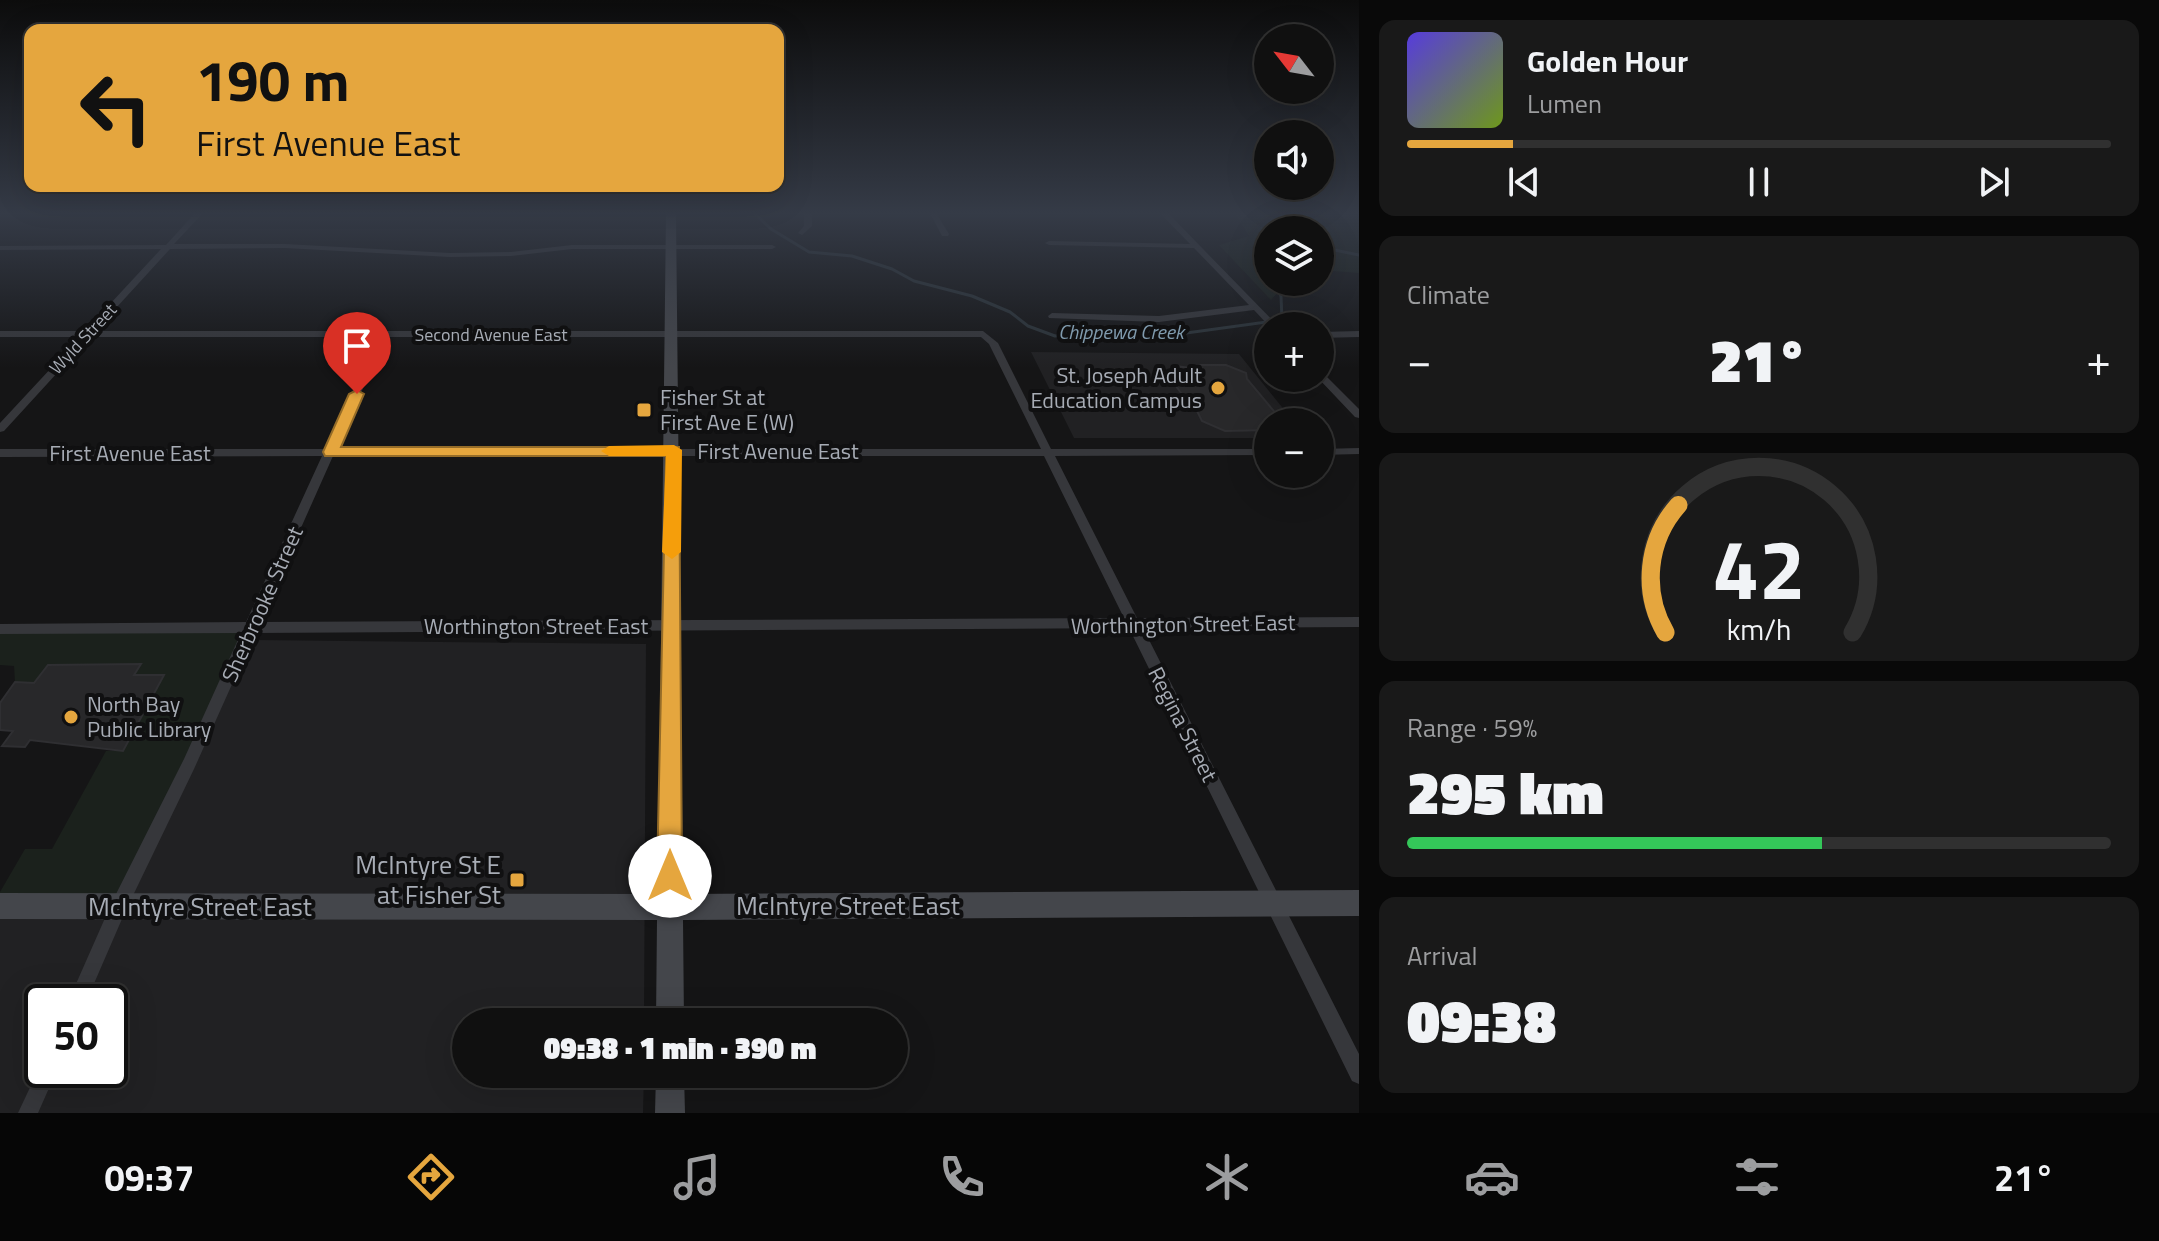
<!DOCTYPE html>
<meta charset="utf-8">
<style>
body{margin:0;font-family:"Titillium Web",sans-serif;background:#191919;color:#f1f3f6;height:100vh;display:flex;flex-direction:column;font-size:30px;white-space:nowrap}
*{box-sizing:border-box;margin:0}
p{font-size:26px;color:#9c9d9f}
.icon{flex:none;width:44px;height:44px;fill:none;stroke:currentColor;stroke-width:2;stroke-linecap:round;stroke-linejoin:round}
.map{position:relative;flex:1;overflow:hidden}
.drawer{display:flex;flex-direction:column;gap:20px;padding:20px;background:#090909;width:800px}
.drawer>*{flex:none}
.banner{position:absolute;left:24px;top:24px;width:760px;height:168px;border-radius:16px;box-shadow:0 8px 32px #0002,0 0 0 2px #303030;background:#e5a63e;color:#111;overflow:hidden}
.needle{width:52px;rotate:301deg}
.fabs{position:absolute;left:1254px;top:24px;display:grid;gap:16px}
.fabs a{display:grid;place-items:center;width:80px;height:80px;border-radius:50%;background:#101010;box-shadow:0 8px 32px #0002,0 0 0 2px #303030;font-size:40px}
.speed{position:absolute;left:24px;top:984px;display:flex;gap:16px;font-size:40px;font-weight:700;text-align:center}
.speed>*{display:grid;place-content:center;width:104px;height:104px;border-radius:50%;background:#101010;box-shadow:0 8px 32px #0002,0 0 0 2px #303030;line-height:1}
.speed .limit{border:4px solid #111;border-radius:12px;background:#fff;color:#111}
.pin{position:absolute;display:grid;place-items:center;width:68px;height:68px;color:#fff;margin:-82px -34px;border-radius:50% 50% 50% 0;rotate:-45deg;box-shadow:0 0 8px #0007}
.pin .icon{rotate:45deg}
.me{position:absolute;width:88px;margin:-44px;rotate:0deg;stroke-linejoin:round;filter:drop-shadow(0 0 6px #0008)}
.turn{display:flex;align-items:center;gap:28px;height:168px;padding:0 40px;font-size:36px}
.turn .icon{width:104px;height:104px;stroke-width:2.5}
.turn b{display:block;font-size:56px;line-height:68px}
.big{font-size:60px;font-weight:800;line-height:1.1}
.drawer .card{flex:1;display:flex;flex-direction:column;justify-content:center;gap:12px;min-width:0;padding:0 28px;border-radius:16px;background:#191919}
.drawer .dial{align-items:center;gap:0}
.dial svg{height:208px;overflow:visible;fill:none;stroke:#303030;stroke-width:7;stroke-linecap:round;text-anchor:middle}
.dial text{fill:#f1f3f6;stroke:none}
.song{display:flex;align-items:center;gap:24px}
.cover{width:96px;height:96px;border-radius:12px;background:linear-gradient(135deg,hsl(250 70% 55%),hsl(80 70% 35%))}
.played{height:8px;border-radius:4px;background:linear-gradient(90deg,#e5a63e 15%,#303030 15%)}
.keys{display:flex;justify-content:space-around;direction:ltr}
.heat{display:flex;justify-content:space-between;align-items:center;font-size:44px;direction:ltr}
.charge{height:12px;border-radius:6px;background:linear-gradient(90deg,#34c759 59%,#303030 0)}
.trip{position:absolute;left:452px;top:1008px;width:456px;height:80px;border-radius:40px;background:#101010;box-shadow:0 8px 32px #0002,0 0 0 2px #303030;font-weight:800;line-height:80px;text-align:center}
.dock{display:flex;height:128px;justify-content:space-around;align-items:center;background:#060606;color:#9c9d9f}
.dock .icon{width:56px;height:56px}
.dock .on{color:#e5a63e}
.dock b{font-size:36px;color:#f1f3f6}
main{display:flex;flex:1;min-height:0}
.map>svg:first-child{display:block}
.built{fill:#212123;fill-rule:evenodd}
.green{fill:#1b211c}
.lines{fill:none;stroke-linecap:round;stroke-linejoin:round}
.stream{stroke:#2c3439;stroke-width:3}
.building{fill:#28282a;stroke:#2f2f32;stroke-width:2}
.street{fill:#36373b;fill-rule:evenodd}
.secondary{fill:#44464b;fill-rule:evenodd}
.route{fill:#e5a63e;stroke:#956c28;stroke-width:2}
.slow{fill:#f59e0b}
.poi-dot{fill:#e5a63e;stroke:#101011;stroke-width:3}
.labels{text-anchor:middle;stroke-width:8;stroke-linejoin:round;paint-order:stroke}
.far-street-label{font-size:18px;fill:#a7acb5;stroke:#101011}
.far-water-label{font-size:20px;font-style:italic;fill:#809bae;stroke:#101011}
.poi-label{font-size:22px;fill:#a7acb5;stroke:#101011;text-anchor:start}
.street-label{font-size:22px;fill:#a7acb5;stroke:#101011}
.near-poi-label{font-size:26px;fill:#a7acb5;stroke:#101011;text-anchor:end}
.near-street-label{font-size:26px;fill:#a7acb5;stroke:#101011}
</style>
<main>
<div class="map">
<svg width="1359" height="1113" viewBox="0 0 1359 1113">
<rect width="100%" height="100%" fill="#151516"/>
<!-- built -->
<g class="built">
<path d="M1031 352 1239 354 1294 422H1268V438H1074Z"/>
<path d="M245 640 646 644 644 1022H466V1074H644L643 1113H0V908ZM42 1002H110V1070H42Z"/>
</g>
<!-- green -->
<g class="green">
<path d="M1235 213H1359V273L1320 270V230H1268V282H1287L1271 300 1219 245 1249 236Z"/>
<path d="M251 626 119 906H0V892L25 849H52L106 751H123L163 675H134L140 664 48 665 34 683 15 682 14 666 0 665V629Z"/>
</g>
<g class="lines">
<!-- stream -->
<g class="stream">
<path d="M754 213 771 229 809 252 852 256 892 269 914 281 972 296 1010 312 1028 326 1055 336 1135 330 1179 334 1282 320 1281 296 1272 282"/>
<path d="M1268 247 1257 256 1268 272"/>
<path d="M1320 247 1359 255"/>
</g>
</g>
<!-- building -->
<g class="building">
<path d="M1197 365H1226L1246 373 1247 379 1283 422H1268V430L1225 431 1202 421 1194 405H1190L1167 374 1176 366 1198 369Z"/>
<path d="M141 664 134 675H164L123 751 30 740 25 747 2 746 13 731 0 730V703L15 682 34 683 48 665Z"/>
</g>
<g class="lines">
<!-- street -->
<g class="street">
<path d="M195 213H203L174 244H285L450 253 511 252 572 245H772L776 247 772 249H572L511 256 450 257 285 248 170 249 95 331H983L998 343 1051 449H1268V455L1055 456 1137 618 1359 617V627L1143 628 1359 1054V1084L1352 1081 1129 628 255 633 194 769 125 912 86 1002H68L113 900 184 759 241 633 0 634V624L246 622 322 456 0 457V449H326L377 337H90L4 431 0 432V423L80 337H0V331H85L161 249 0 250V246L166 245ZM386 337H981L989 344 1041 449H336ZM333 456H1044L1124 618 259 622Z"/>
<path d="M804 213H812V226L802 235 798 233 804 226Z"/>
<path d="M930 213H936L949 234 948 236H942Z"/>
<path d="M1160 213H1168L1278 326H1269L1254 310 1159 322 1049 318 1048 316 1052 313 1159 316 1249 305 1194 248 1049 245 1045 243 1049 241 1190 244Z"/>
<path d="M1359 331V337L1320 338V332Z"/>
<path d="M1320 372 1323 373 1359 409V418L1355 417 1318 378H1320Z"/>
<path d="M1359 448V454L1320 455V449Z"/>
<path d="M42 1062V1070H57L38 1113H18Z"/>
</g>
<!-- secondary -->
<g class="secondary">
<path d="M666 213H676L683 894 1359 890V916L683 920 684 1022H656L657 920 0 919V893L658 894Z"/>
<path d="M656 1074H684L685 1113H655Z"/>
</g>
</g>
<!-- sky -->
<linearGradient id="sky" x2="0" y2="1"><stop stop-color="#0c0c0c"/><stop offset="0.58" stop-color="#353b47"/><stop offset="1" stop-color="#353b47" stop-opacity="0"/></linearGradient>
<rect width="1359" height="368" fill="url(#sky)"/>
<!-- route -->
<path class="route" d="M357 390 364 394 341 447H679L682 876 679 885 670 889 661 885 657 876 666 456H325L323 452 349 394Z"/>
<!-- slow -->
<path class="slow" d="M674 445 682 450 681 552 672 559 662 552 666 456H609L601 451 609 446Z"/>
<!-- markers -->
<g class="poi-dot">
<circle cx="1218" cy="388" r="8"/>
<rect x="636" y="402" width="16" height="16" rx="4"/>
<circle cx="71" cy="717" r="8"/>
<rect x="509" y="872" width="16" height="16" rx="4"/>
</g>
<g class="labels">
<!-- far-street labels -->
<g class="far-street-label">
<text x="491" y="341">Second Avenue East</text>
<text transform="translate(83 339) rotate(-47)" y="6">Wyld Street</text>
</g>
<!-- far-water labels -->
<g class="far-water-label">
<text x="1121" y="339">Chippewa Creek</text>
</g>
<!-- poi labels -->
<g class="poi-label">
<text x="1202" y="383" text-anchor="end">St. Joseph Adult<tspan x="1202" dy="25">Education Campus</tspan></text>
<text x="660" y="405">Fisher St at<tspan x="660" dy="25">First Ave E (W)</tspan></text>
<text x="87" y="712">North Bay<tspan x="87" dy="25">Public Library</tspan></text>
</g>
<!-- street labels -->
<g class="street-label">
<text x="778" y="459">First Avenue East</text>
<text x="130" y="461">First Avenue East</text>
<text transform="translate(262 604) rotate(-66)" y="8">Sherbrooke Street</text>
<text transform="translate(1183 624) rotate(-1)" y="8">Worthington Street East</text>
<text x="536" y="634">Worthington Street East</text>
<text transform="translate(1183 724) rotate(63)" y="8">Regina Street</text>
</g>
<!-- near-poi labels -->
<g class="near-poi-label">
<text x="501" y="874">McIntyre St E<tspan x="501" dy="30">at Fisher St</tspan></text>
</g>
<!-- near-street labels -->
<g class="near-street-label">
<text x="848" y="915">McIntyre Street East</text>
<text x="200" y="916">McIntyre Street East</text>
</g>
</g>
</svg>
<div class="fabs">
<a><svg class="needle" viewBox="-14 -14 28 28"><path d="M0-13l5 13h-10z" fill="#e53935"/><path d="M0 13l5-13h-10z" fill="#9c9d9f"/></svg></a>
<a><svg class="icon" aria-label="sound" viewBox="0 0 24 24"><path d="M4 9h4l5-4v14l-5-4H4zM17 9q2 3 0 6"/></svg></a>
<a><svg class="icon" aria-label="layers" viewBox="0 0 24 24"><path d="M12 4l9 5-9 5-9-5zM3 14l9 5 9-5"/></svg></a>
<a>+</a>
<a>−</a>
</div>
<div class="speed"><div class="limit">50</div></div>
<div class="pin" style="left:357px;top:394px;background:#d93025"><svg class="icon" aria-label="arrive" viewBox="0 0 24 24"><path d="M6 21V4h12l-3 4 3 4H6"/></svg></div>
<svg class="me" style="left:670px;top:876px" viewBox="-20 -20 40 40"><circle r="19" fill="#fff"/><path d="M0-13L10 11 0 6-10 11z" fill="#e5a63e"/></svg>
<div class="trip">09:38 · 1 min · 390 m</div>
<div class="banner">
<div class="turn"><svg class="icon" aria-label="left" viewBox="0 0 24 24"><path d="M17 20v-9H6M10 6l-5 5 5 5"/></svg><div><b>190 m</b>First Avenue East</div></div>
</div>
</div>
<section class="drawer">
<div class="card">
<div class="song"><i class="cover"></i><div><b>Golden Hour</b><p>Lumen</p></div></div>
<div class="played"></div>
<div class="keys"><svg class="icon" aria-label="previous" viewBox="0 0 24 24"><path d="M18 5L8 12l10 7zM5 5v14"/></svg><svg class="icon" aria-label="pause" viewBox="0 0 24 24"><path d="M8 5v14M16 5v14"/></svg><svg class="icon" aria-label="next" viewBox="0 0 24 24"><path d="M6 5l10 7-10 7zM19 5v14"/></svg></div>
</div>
<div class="card"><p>Climate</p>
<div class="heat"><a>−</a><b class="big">21°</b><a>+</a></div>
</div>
<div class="card dial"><svg viewBox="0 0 100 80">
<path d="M14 69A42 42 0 1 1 86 69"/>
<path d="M14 69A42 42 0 0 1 19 20" stroke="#e5a63e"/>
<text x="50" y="56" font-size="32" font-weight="700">42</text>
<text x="50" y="72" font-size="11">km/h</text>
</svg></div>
<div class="card"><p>Range · 59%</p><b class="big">295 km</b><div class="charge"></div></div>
<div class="card"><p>Arrival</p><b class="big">09:38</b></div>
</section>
</main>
<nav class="dock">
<b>09:37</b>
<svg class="icon on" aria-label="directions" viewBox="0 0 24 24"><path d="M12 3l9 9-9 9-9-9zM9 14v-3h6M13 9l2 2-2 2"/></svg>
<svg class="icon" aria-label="music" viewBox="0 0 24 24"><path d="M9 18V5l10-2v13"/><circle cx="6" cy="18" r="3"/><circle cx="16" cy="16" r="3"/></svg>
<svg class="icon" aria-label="phone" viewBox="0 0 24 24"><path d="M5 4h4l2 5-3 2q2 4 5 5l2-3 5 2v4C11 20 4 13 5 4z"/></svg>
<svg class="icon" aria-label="climate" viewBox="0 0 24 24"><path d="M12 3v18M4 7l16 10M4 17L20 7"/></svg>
<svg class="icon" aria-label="car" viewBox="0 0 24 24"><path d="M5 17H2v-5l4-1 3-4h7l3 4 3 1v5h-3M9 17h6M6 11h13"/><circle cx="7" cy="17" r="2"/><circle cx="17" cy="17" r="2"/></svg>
<svg class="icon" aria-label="filters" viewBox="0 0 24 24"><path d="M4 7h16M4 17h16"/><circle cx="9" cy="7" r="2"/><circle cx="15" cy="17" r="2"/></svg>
<b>21°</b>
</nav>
